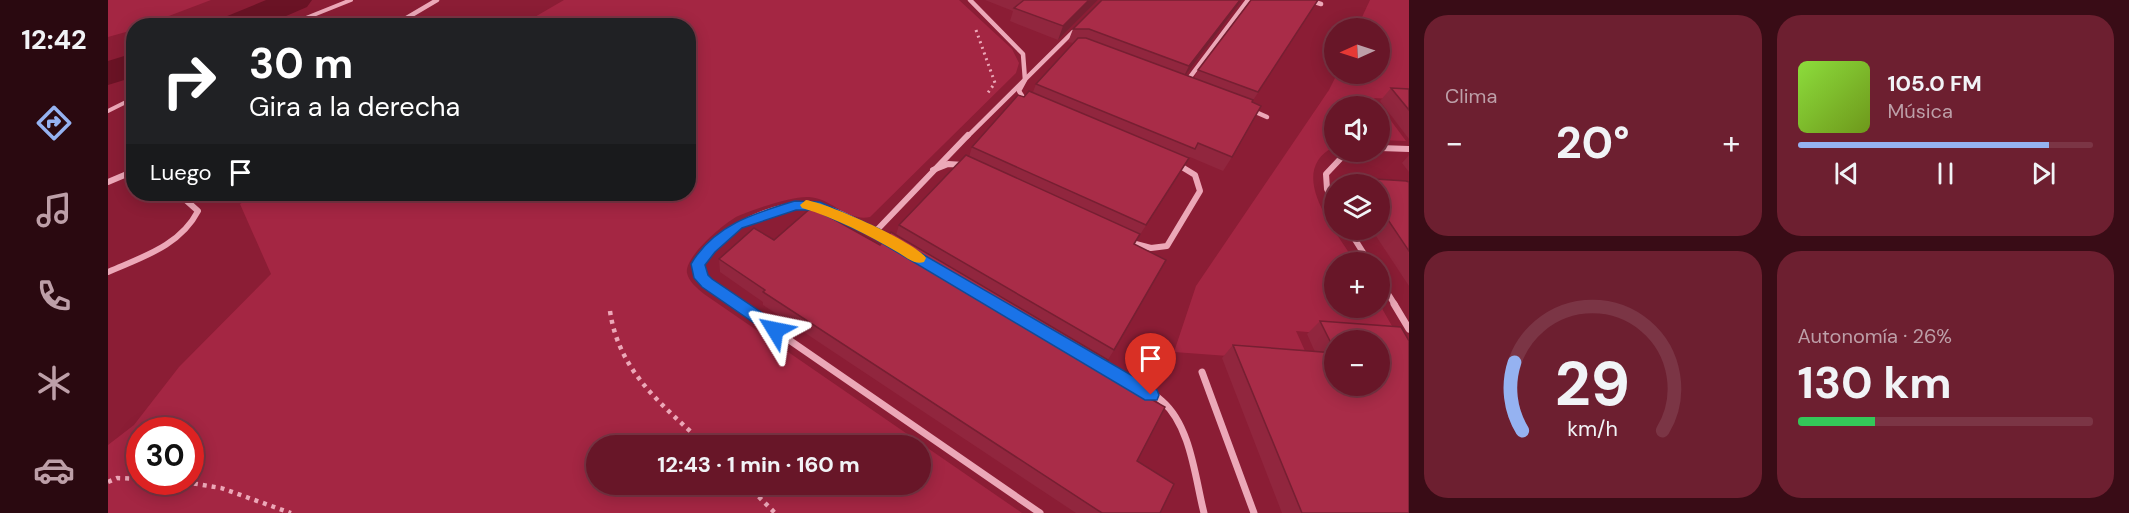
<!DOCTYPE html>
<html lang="es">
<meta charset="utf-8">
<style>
body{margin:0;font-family:"DM Sans",sans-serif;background:#6d1f30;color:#f1f3f6;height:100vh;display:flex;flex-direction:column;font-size:22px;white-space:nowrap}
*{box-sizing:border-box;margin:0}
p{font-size:20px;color:#bd9fa8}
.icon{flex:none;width:33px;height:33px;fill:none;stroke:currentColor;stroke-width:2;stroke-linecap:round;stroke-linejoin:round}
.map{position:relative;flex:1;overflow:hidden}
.side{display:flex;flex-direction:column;gap:15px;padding:15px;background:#390c16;width:720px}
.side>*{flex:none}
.banner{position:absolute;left:18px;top:18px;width:570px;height:183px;border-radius:24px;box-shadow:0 3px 15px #0003,0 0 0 2px #7b3545;background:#202124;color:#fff;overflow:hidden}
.needle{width:39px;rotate:267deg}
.buttons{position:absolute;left:1216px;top:18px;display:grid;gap:12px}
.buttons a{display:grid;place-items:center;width:66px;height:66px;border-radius:50%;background:#681628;box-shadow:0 3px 15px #0003,0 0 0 2px #7b3545;font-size:30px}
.speed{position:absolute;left:18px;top:417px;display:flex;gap:12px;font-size:30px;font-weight:700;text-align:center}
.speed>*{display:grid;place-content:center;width:78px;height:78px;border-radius:50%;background:#681628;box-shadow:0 3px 15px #0003,0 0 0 2px #7b3545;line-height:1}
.speed .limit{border:9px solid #d22;background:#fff;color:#111}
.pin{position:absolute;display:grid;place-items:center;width:51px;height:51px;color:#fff;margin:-62px -26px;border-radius:50% 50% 50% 0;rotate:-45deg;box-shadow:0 0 6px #0007}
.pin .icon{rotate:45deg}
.me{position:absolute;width:66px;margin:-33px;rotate:305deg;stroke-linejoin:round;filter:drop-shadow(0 0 4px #0008)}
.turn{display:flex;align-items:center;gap:21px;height:126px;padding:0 24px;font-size:27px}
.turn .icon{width:78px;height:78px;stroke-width:2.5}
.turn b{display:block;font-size:42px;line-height:51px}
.then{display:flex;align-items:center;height:57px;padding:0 24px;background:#0003;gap:12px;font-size:22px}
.big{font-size:45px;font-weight:700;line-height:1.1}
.side .tile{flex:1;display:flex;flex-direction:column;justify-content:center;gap:9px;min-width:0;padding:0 21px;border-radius:24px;background:#6d1f30}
.side .dial{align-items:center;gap:0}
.dial svg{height:156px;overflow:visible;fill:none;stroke:#7b3545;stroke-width:7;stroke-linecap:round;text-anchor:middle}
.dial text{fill:#f1f3f6;stroke:none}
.song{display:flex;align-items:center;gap:18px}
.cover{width:72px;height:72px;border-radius:9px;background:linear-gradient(135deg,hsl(90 70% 55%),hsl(80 70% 35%))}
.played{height:6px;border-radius:3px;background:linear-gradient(90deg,#95b2f1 85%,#7b3545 85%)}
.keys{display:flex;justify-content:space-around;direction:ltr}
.heat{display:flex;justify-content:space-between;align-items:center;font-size:33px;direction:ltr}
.charge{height:9px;border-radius:4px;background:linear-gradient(90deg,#34c759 26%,#7b3545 0)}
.side .tiles{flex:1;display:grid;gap:15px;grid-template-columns:repeat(2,1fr)}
.trip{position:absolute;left:478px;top:435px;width:345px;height:60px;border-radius:30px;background:#681628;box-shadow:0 3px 15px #0003,0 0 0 2px #7b3545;font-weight:700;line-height:60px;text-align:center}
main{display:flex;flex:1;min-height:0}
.tab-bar{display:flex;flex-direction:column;width:108px;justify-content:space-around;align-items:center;background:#2a0910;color:#bd9fa8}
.tab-bar .icon{width:42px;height:42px}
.tab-bar .selected{color:#95b2f1}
.tab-bar b{font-size:27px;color:#f1f3f6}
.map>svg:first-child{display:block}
.green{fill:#a42643;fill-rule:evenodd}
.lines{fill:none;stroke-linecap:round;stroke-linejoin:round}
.river{fill:#6a1325;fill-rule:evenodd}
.path-far1{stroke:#eca8b8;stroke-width:3;stroke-dasharray:2 4;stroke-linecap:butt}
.path{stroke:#eca8b8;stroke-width:4.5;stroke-dasharray:4 5;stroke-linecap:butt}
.service{stroke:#eca8b8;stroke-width:4}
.minor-far2{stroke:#eca8b8;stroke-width:4.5}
.minor-far1{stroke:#eca8b8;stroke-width:6}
.minor{stroke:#eca8b8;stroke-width:7}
.wall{fill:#91263e;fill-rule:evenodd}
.shaded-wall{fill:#761f32}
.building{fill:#a92c48;stroke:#761f32;stroke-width:1.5}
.route{fill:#1a73e8;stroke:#114b97;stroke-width:1.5}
.slow{fill:#f59e0b}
</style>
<main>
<nav class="tab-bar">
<b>12:42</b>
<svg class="icon selected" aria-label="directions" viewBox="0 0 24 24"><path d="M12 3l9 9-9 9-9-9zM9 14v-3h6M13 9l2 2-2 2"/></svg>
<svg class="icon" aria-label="music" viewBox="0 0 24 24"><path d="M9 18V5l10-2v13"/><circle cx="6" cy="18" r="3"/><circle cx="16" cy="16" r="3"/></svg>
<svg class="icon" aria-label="phone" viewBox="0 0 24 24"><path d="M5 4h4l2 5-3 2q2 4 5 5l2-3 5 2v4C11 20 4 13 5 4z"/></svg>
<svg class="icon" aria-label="climate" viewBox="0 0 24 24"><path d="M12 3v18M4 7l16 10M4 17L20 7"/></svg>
<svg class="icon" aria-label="car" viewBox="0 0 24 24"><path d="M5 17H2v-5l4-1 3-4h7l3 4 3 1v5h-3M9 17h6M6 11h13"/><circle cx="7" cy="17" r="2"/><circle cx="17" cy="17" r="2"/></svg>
</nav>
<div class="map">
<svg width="1301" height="513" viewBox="0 0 1301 513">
<rect width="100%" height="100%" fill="#8b1d35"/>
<!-- green -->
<g class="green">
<path d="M0 0H103L37 25 26 26 25 30 0 37Z"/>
<path d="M456 0H851L904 49 911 63 908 73 762 217C740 222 723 198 701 197 685 196 646 209 630 216 616 223 576 257 579 273 581 282 589 288 596 294L914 513H0V445L26 425 71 367 163 274 132 204 148 194H580V26L413 25ZM32 430H82V482H32ZM489 446H813V484H489Z"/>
<path d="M1262 0H1301V100L1266 98 1298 141 1272 140V106H1227V146C1176 172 1228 230 1247 262H1227V308H1272V305L1292 340 1188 331 1202 362 1066 352 1088 286 1221 90 1229 74H1272V28H1249Z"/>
</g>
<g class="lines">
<!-- river -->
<g class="river">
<path d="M158 0H204L199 7 155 26H107L112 19Z"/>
<path d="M26 53V77L0 85V61Z"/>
</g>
<!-- path-far1 -->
<path class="path-far1" d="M868 30 887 83 879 94"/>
<!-- path -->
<g class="path">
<path d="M502 311C511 373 555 405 598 446"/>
<path d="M0 482 9 478 32 479"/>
<path d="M77 482 113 488 183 513"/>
<path d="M638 484 667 513"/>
</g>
<!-- service -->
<g class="service">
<path d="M178 26 243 0"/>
<path d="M0 111 26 98"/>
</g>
<!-- minor-far2 -->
<g class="minor-far2">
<path d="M862 0 915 54 917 80 911 91 918 102"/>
<path d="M1200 0 1213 4"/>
<path d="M285 26 329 0"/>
<path d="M1079 81 1140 0"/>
<path d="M1143 110 1159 117"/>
<path d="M859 137 969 28"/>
</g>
<!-- minor-far1 -->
<g class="minor-far1">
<path d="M1272 148 1301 149"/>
<path d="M825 170 840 164 856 165"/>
<path d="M0 182 26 171"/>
<path d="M1227 206 1219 189 1218 174 1235 156 1248 152"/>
<path d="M1241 230 1261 262"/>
<path d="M767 232 860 135"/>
<path d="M1020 242 1043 248 1059 246 1092 191 1087 175 1069 164"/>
<path d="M0 272C34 257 72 246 90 211L71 194"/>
<path d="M1272 281 1287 305"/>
<path d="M631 305 599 283 590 271C601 232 668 199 708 206 735 211 760 228 783 242"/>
</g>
<!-- minor -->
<g class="minor">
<path d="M629 304 932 513"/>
<path d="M1286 304 1301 329"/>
<path d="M990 364C1011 376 1036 385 1054 401 1083 426 1087 478 1096 513"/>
<path d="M1094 372 1146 513"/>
</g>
</g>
<!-- wall -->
<g class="wall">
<path d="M877 0H990L950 40 902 21 905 11Z"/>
<path d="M1134 0 1078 75 1086 78 1090 70 1210 0 1144 102 1124 157 1115 171 1082 157 1026 244 1006 350 993 371 1029 461 1052 513H968L655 305V302L612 272 611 259 666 240 772 245 788 235 791 225 861 157 864 147 916 97 925 92 928 84 965 43 960 42 965 29Z"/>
<path d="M1283 88 1301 89V139L1272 101Z"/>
<path d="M1301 155V172L1294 163Z"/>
<path d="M1252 178 1301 182V286L1264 230H1272V184H1247Z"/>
<path d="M1212 321 1293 327 1301 513H1174L1114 358 1125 345 1207 352 1199 334ZM1227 340 1272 386H1227Z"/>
</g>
<!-- shaded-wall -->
<g class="shaded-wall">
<path d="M981 0H990L950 40 955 26Z"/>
<path d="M1132 0H1134L1074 80 1081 66Z"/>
</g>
<!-- building -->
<g class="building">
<path d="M916 0H981L955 26 906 8Z"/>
<path d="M994 0H1132L1081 66 981 29H965Z"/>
<path d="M1143 0H1210L1150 92 1090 70Z"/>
<path d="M970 38H978L1145 100 1144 102 1153 106 1124 157 1090 143 1087 149 928 84Z"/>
<path d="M1283 88 1301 89V110Z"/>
<path d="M921 91 1081 158 1038 225 864 147 910 95 916 97Z"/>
<path d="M858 155 1032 234 1026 244 1058 260 1006 350 791 225Z"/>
<path d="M1252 178 1298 181 1301 182V251L1272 208V184H1257Z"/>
<path d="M704 207 772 245 783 232 1000 360 993 371 1057 407 1029 461 1066 484 1052 513H994L655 292 657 290 611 259 646 228 666 240Z"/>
<path d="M1212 321 1293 327 1301 341V513H1194L1125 345 1227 353V386H1272V340H1227V351Z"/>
</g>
<!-- route -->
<path class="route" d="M687 201 712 202 771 229 1049 390 1051 395 1049 400H1037L762 236 706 210H688L634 228 607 252 597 265 600 275 604 279 672 325 674 330 672 334H662L594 287 586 278 583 264C606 225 647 213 687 201Z"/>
<!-- slow -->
<path class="slow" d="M698 200C719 203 808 242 818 258L816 262C807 265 799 258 791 253 760 235 728 218 694 208L692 205Z"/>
</svg>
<div class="buttons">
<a><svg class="needle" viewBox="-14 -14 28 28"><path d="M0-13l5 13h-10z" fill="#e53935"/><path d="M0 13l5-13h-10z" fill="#bd9fa8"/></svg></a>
<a><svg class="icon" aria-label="sound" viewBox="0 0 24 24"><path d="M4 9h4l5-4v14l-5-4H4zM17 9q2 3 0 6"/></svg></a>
<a><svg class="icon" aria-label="layers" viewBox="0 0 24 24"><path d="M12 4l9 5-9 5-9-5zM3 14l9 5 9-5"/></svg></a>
<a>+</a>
<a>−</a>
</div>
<div class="speed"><div class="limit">30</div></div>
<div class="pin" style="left:1043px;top:395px;background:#d93025"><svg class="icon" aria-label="arrive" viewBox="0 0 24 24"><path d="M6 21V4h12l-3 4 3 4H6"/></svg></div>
<svg class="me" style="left:667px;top:330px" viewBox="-20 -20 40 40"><path d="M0-17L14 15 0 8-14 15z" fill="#1a73e8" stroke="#fff" stroke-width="4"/></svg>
<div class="trip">12:43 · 1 min · 160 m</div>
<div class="banner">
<div class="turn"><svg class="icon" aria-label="right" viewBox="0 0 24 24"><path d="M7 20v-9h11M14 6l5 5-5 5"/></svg><div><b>30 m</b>Gira a la derecha</div></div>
<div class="then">Luego<svg class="icon" aria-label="arrive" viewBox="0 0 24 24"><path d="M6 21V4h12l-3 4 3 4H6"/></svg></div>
</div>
</div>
<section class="side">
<div class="tiles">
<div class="tile"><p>Clima</p>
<div class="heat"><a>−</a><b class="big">20°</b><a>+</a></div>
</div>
<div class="tile">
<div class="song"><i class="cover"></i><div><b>105.0 FM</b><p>Música</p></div></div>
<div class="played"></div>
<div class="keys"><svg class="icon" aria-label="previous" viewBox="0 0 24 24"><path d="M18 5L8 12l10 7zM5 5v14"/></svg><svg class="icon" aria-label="pause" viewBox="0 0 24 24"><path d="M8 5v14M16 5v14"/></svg><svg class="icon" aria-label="next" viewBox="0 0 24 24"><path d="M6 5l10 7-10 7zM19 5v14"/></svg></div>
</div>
<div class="tile dial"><svg viewBox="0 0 100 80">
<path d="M14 69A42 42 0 1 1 86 69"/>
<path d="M14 69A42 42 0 0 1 10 34" stroke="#95b2f1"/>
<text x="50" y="56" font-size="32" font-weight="700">29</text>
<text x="50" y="72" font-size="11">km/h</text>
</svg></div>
<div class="tile"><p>Autonomía · 26%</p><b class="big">130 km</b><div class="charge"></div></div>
</div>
</section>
</main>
